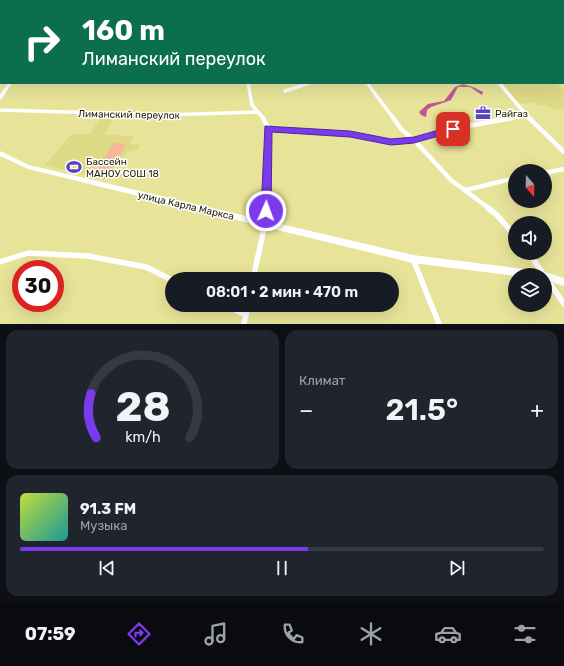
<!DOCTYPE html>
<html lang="ru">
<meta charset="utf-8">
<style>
body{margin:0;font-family:Rubik,sans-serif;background:#20242c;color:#f1f3f6;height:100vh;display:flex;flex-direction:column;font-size:15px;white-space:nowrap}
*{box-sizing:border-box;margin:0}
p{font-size:13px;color:#9ea1a6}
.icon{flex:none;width:22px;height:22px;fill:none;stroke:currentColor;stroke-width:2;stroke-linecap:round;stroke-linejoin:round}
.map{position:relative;height:324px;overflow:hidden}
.details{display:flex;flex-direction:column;gap:6px;padding:6px;background:#0d0f14;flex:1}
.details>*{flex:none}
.banner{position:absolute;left:0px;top:0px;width:564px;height:84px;box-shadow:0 4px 16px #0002;background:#0b6e4f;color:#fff;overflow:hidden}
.needle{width:26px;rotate:160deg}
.fabs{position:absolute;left:508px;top:164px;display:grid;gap:8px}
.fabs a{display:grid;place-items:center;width:44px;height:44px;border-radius:50%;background:#171b24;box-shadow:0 4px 16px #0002;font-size:20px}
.speed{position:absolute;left:12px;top:260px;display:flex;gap:8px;font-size:20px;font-weight:700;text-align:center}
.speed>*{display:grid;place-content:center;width:52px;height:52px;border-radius:50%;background:#171b24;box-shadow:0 4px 16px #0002;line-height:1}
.speed .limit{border:6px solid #d22;background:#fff;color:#111}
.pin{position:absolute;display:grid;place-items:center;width:34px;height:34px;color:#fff;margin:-17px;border-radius:8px;box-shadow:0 2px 6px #0006}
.me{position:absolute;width:44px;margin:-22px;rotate:2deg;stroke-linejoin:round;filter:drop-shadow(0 0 3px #0008)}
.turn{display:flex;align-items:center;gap:14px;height:84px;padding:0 16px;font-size:18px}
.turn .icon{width:52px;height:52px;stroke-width:2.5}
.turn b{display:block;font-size:28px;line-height:34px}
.big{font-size:30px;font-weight:600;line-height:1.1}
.details .card{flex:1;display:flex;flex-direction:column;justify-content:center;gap:6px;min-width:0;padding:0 14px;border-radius:12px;background:#20242c}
.details .dial{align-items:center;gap:0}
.dial svg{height:104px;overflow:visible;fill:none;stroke:#363941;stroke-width:7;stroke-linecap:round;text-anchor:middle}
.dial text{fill:#f1f3f6;stroke:none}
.song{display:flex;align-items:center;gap:12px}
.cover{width:48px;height:48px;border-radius:6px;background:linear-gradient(135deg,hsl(70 70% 55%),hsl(180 70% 35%))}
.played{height:4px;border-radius:2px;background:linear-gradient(90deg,#7c3aed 55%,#363941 55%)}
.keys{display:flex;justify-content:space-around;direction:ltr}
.heat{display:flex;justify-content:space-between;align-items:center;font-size:22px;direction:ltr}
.details .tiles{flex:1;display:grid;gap:6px;grid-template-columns:1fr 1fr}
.card:last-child{grid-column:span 2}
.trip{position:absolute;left:165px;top:272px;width:234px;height:40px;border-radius:20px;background:#171b24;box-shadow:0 4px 16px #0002;font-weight:600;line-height:40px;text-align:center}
.menu{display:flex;height:64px;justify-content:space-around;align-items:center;background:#090b0e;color:#9ea1a6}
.menu .icon{width:28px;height:28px}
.menu .on{color:#7c3aed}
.menu b{font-size:18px;color:#f1f3f6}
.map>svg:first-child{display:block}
.built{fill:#ded985}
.green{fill:#f8b597}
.water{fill:#c05697}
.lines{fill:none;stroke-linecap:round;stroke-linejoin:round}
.street-far2{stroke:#fff;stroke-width:3.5}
.street-far1{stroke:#fff;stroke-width:4.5}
.street{stroke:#fff;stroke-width:5.5}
.secondary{fill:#fff;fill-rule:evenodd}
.route{fill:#7c3aed;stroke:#51269a}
.labels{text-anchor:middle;stroke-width:3;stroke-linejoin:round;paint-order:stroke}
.poi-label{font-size:10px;fill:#1f1d00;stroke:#fff;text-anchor:start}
.street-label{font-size:10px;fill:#1f1d00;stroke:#fff}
</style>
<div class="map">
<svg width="564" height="324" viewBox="0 0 564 324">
<rect width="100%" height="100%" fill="#e7e398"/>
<!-- built -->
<g class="built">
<path d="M503 83H556L564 90V110L561 109 553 110 547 105 539 106 534 102 518 104Z"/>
<path d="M101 116H114L105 135 133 136 130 144 140 145 137 150 126 152 104 180 45 165 72 134H90Z"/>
</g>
<!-- green -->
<path class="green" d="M115 143H122L125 146 112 167 107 170 110 171 105 178 88 174 93 168 98 169 110 148Z"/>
<!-- water -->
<path class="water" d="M463 84 473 87 483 92 482 95 470 87H458L451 100 431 107 427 110 426 117 421 115 419 112 428 104 444 101 455 87Z"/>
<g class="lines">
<!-- street-far2 -->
<g class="street-far2">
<path d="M248 83 252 105 264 119"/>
<path d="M367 83 394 119"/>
<path d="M499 83 530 119"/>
<path d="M285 91 309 83"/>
<path d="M0 98 10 83"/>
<path d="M0 110 166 115 257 112"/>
<path d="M507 119 526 115"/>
</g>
<!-- street-far1 -->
<g class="street-far1">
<path d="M263 118 268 128 265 209"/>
<path d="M393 118 402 130 414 140 451 180 490 209"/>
<path d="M529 118 564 152"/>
<path d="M268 128 350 134 391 142 414 140 440 131 512 118"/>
<path d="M545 173 564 169"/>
<path d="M466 190 515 178"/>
</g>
<!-- street -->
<g class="street">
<path d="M488 208 497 215 515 236"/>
<path d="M529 253 544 275"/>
<path d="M413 259 439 324"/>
<path d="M0 262 28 253 88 256 146 267 172 280"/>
<path d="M545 276 564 304"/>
<path d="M253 279 265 224V208"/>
<path d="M225 305 246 315"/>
<path d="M244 324 248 305"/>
</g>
<!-- secondary -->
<g class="secondary">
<rect x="563" y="70" width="1" height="3"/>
<path d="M0 151 29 165 413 255 540 271 543 273 545 272 564 278V286L545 280V275L515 276 413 263 28 169 0 156Z"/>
</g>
</g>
<!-- sky -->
<linearGradient id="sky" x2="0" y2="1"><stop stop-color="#988ec8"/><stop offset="0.5" stop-color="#f4f2d1"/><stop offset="1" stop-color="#f4f2d1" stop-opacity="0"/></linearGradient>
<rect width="564" height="92" fill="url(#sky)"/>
<!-- route -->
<path class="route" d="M265 126 350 131 391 139 414 137 453 126 458 129 456 131 414 143 391 145 350 137 272 132 271 211 269 214 266 215 262 214 261 211Z"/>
<!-- icons -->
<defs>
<g id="office-bare" transform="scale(1.2)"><path d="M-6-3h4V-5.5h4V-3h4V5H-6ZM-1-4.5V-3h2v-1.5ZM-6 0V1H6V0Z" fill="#5a45be" stroke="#fff" stroke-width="2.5" paint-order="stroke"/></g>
<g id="stadium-bare" transform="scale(1.2)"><path d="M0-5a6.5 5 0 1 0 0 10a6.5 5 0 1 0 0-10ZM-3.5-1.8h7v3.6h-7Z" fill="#5a45be" stroke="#fff" stroke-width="2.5" paint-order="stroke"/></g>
</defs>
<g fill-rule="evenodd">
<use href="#office-bare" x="483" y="113"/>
<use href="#stadium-bare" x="74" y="167"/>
</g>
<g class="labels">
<!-- poi labels -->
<g class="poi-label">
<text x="495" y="117">Райгаз</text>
<text x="86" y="165">Бассейн<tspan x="86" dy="12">МАНОУ СОШ 18</tspan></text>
</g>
<!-- street labels -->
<g class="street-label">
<text transform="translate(129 114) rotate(1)" y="4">Лиманский переулок</text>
<text transform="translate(186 205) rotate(13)" y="4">улица Карла Маркса</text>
</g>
</g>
</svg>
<div class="fabs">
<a><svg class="needle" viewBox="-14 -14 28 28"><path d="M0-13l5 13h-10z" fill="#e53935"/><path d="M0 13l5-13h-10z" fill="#9ea1a6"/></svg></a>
<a><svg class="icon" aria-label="sound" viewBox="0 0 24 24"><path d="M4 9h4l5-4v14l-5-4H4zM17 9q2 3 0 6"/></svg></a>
<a><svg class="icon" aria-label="layers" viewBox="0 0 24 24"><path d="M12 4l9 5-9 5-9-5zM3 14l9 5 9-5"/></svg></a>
</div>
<div class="speed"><div class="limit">30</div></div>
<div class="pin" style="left:453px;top:129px;background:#d93025"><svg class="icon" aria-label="arrive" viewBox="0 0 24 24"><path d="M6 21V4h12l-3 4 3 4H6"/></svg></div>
<svg class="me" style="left:266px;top:211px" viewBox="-20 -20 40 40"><circle r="17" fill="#7c3aed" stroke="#fff" stroke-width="3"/><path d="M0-11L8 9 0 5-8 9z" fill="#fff"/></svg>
<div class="trip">08:01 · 2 мин · 470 m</div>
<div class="banner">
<div class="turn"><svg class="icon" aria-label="right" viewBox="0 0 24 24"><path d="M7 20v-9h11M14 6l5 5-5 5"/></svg><div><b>160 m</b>Лиманский переулок</div></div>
</div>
</div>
<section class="details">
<div class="tiles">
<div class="card dial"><svg viewBox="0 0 100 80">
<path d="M14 69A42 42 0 1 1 86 69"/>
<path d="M14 69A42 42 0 0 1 10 35" stroke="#7c3aed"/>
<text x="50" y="56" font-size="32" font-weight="700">28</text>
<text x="50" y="72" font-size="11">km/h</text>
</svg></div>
<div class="card"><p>Климат</p>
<div class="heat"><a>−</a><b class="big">21.5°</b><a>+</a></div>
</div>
<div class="card">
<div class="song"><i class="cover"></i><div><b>91.3 FM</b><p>Музыка</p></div></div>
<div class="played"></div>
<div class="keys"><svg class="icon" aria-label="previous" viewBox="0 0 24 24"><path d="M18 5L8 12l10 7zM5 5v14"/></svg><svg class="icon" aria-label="pause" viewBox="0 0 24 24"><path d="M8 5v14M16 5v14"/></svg><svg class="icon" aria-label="next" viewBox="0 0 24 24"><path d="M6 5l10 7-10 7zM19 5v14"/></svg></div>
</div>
</div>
</section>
<nav class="menu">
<b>07:59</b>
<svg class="icon on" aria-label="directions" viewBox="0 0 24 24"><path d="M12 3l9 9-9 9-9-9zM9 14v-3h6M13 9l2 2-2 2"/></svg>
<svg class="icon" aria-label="music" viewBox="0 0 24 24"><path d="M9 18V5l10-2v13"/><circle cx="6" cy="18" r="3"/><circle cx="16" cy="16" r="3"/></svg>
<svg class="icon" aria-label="phone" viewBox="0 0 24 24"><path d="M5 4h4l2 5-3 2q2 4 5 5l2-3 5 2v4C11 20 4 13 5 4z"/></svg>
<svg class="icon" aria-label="climate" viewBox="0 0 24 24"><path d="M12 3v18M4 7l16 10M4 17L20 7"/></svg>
<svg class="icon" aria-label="car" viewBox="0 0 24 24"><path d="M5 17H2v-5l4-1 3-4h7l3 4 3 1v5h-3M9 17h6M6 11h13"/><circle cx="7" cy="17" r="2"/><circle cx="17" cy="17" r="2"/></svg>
<svg class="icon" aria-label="filters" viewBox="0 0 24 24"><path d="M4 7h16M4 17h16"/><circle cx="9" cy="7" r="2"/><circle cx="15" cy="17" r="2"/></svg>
</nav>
